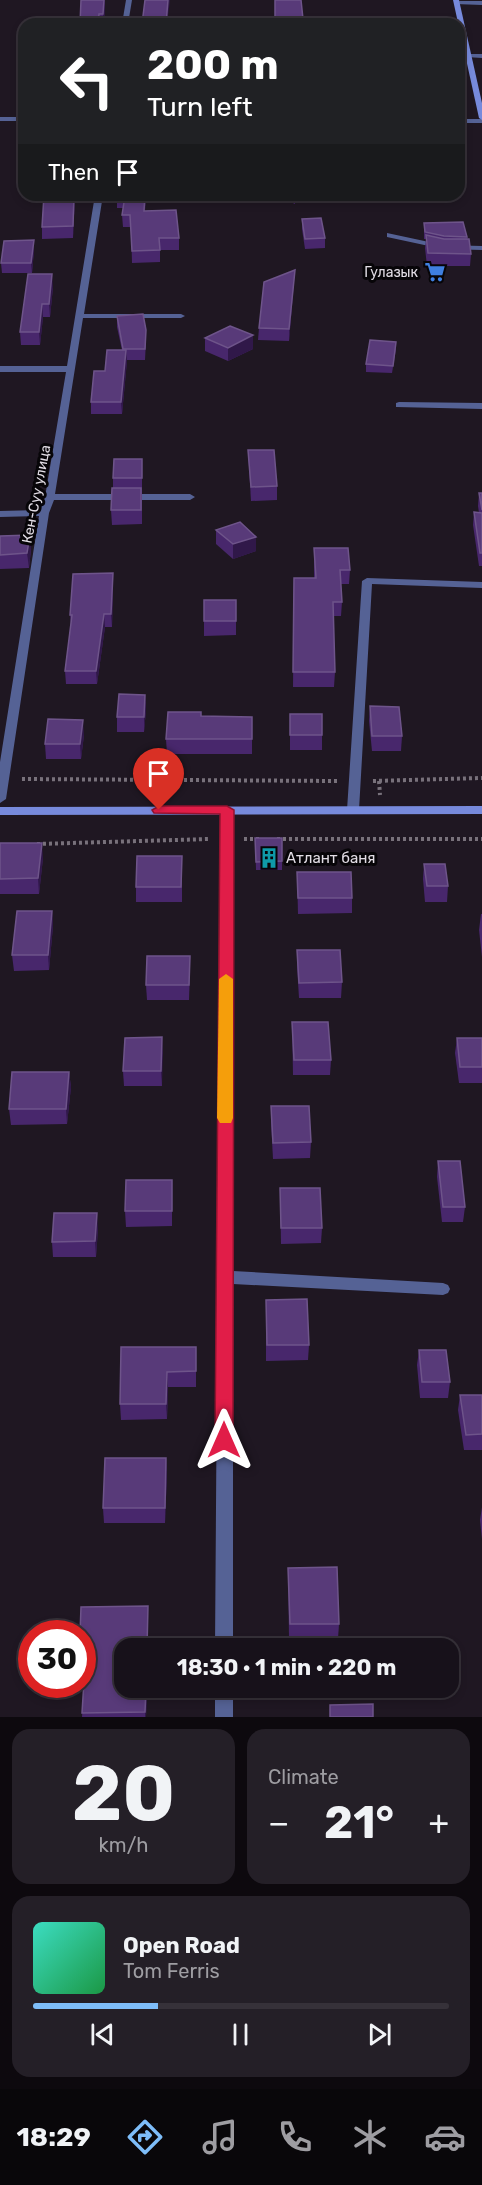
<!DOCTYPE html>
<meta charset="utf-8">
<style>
body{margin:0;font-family:Rubik,sans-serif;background:#241f27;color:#f1f3f6;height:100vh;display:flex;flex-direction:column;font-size:22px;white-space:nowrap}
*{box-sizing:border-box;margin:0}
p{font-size:20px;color:#9e9da2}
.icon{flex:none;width:33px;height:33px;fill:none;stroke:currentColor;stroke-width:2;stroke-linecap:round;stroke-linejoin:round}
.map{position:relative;height:1717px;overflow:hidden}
.panel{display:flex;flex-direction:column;gap:12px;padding:12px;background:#0d090e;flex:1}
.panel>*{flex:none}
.guide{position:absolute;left:18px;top:18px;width:447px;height:183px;border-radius:18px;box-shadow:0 3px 9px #0003,0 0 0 2px #363139;background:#202124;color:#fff;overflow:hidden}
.speed{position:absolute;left:18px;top:1620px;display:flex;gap:12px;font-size:30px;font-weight:700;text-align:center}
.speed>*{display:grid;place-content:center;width:78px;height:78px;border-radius:50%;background:#17111a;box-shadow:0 3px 9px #0003,0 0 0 2px #363139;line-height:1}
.speed .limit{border:9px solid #d22;background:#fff;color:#111}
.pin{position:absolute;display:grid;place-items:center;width:51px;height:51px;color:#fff;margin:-62px -26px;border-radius:50% 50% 50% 0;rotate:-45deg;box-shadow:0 0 6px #0007}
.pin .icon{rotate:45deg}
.me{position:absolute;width:66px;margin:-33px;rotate:0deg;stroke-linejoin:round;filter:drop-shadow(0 0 4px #0008)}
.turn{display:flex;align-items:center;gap:21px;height:126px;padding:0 30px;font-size:27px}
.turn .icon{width:78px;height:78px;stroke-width:2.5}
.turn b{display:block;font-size:42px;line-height:51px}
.then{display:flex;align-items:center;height:57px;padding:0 30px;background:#0003;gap:12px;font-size:22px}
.big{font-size:45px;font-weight:700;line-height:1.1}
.panel .card{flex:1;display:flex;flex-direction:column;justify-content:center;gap:9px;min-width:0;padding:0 21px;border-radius:18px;background:#241f27}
.panel .dial{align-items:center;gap:0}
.dial b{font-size:78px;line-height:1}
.song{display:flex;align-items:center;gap:18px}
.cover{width:72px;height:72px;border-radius:9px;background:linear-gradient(135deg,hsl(170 70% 55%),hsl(140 70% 35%))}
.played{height:6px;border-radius:3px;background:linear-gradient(90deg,#7ebdf9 30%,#363139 30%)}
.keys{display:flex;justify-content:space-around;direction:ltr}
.heat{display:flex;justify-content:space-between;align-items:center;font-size:33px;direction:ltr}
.panel .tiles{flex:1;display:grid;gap:12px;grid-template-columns:1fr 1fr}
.card:last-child{grid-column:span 2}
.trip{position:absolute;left:114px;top:1638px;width:345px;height:60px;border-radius:18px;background:#17111a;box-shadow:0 3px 9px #0003,0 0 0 2px #363139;font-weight:700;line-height:60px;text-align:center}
.menu{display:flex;height:96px;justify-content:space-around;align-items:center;background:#09070a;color:#9e9da2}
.menu .icon{width:42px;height:42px}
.menu .on{color:#7ebdf9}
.menu b{font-size:27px;color:#f1f3f6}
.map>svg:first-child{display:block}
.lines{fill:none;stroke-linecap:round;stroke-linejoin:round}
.path{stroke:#78717b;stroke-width:4;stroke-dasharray:3 3;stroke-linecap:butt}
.street{fill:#556295;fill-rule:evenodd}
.secondary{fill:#778adc;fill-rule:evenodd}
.wall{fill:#48276c}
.shaded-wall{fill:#301849}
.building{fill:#583a79;stroke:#6e548a;stroke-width:1.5}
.route{fill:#e11d48;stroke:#92132f;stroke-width:1.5}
.slow{fill:#f59e0b}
.labels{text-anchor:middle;stroke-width:6;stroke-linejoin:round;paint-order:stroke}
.far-poi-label{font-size:14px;fill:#e2dde5;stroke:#070508;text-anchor:end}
.far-street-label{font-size:14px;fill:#e2dde5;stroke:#070508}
.poi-label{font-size:15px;fill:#e2dde5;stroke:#070508;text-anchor:start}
</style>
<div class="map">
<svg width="482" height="1717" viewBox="0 0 482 1717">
<rect width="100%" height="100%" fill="#1f1722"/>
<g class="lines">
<!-- path -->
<g class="path">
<path d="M22 779 338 781"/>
<path d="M373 781 482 778"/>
<path d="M379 781 380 795"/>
<path d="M244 839H260"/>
<path d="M277 839H482"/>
<path d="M37 844 209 839"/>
</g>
<!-- street -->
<g class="street">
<path d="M126 0H132L128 24H122Z"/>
<path d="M457 1H482V5L455 4Z"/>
<path d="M468 54H482V58L466 57V55Z"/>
<rect x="0" y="117" width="24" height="4"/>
<rect x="459" y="119" width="23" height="4"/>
<path d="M95 195H103L84 314H181L185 316 181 318H83L55 494H190L195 497 190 500H54L49 513 6 799 0 803V762L39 516 0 517V511L40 510 45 497 66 372H0V366H67Z"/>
<path d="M387 233 443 245 482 246V250L443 249 387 237Z"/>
<path d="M399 402 482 403V409L396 407V403Z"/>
<path d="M367 578 482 582V588L372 584 359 810 353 814 347 810 362 581Z"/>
<path d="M227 806 233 810V1271L443 1283 448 1285 450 1289 448 1293 443 1295 233 1284V1648H215L221 810Z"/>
<path d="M448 1672 456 1675 459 1681 456 1687 450 1690 443 1688H448Z"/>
<rect x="215" y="1688" width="18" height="29"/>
</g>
<!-- secondary -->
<g class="secondary">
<path d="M453 0H459L482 103V120L479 118Z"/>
<path d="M482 806V814L0 815V807Z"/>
</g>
</g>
<!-- wall -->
<g class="wall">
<path d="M81 0H105L104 24H80Z"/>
<path d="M256 18 303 19V24H256Z"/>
<path d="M44 195H75L73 238 42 239V227Z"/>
<path d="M117 195H146L145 211 179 238V250H160V262L132 263 131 227H123L122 215 123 208H117Z"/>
<path d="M276 195H295V204Z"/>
<path d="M302 219 325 238V248L305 249 302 229Z"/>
<path d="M424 223 467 237 471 254 470 266H427L425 248 426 239H424Z"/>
<path d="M34 250 32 273H2L1 263Z"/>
<path d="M294 282 289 341 258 340 259 328Z"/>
<path d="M53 287 50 317H43L40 345H21L20 332Z"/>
<path d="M117 316 146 341 145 360H127L122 414H91V402L105 371 122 350 117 327Z"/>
<path d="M205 338 253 349 228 361 205 351Z"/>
<path d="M396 349 392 373 366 372V364Z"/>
<path d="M248 450 277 486V500L251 501Z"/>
<path d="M142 459V524L112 525 111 510 113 488V478Z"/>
<path d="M479 493H482V566H479L473 525 474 512 479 513 478 506Z"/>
<path d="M216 530 256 551 233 559 216 544Z"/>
<path d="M0 536 31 549 29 568 0 569Z"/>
<path d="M314 548 350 570 349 584H341L342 602 341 616H333L335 672 334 687H293L294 578H314Z"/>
<path d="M113 573V585L112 627H105L97 684H66L65 671 71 626 70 615Z"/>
<path d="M204 600H236V635L204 636Z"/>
<path d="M145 695 146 710 144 732H117V717Z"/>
<path d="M370 706 402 736 401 751H372L369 721Z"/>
<path d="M290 714 322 735V750H290Z"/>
<path d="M201 716 252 717V754H167L166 739Z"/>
<path d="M84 735 81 759H46L45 744Z"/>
<path d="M255 838 282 861V870H256Z"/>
<path d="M0 843 43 858 39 894H0Z"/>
<path d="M182 856V902H136V887Z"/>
<path d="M424 864 448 886 447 902H425L423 879Z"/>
<path d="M297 872 352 898V913L298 914Z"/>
<path d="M52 911 53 926 49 970 14 971 12 955Z"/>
<path d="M481 914H482V957L479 930Z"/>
<path d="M297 950 342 982 341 998H299L297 966Z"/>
<path d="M190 971 189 1000H147L146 985Z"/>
<path d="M292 1022 331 1060 330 1075H293Z"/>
<path d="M162 1037V1086H124L123 1071Z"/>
<path d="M457 1038H482V1083H459L455 1053Z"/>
<path d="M69 1072 71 1087 67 1124 11 1125 9 1109Z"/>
<path d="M271 1106 311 1142 310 1158 273 1159 271 1122Z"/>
<path d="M438 1161 465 1207 463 1222H442L437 1177Z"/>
<path d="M172 1180V1226L126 1227 125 1211Z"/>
<path d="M280 1188 322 1228 321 1243 281 1244Z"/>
<path d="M98 1228 96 1257H53L52 1242Z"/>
<path d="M266 1300 309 1345 308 1360 266 1361Z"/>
<path d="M196 1347V1387H168L167 1419 121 1420 120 1404Z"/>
<path d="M419 1350 450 1382 448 1398H420L417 1365Z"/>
<path d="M460 1395H482V1450H464L458 1410Z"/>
<path d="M166 1458 167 1473 165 1523H104L103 1508Z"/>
<path d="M482 1507V1539L480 1520Z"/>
<path d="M288 1568 339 1624 338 1639H289Z"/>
<path d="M148 1606V1648H124V1688H147L146 1717H82L85 1664H82V1634Z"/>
</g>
<!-- shaded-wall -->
<g class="shaded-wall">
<path d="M104 0H105L104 24 103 14Z"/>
<path d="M168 0H170L167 24H166Z"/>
<path d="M74 195H75L73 238V226Z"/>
<path d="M145 195H146L144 223V211Z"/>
<path d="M34 240V250L32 273 31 263Z"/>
<path d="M295 270 294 282 289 341V329Z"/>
<path d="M52 274 53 287 50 317 49 304Z"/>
<path d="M42 304 43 317 40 345 39 332Z"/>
<path d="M253 335V349L228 361V348Z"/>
<path d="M126 350 127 362 122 414 121 402Z"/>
<path d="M30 535 31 549 29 568 27 553Z"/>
<path d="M256 537V551L233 559V544Z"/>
<path d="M113 573V585L112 627 111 614Z"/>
<path d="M104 614 105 627 97 684 96 671Z"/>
<path d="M145 695 146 710 144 732V717Z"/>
<path d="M83 720 84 735 81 759 80 744Z"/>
<path d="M42 843 43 858 39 894 38 878Z"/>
<path d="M52 911 53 926 49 970 48 955Z"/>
<path d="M162 1037 163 1053 162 1086 161 1071Z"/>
<path d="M69 1072 71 1087 67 1124 66 1109Z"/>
<path d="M97 1213 98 1228 96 1257 95 1241Z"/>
<path d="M167 1372 168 1387 167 1419 166 1404Z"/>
<path d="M166 1458 167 1473 165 1523V1508Z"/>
<path d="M146 1688H147L146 1717H145V1712Z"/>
</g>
<!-- building -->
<g class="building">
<path d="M81 0H104L103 14H99L98 24H80Z"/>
<path d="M145 0H168L166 24H142Z"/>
<path d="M275 0H301L303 19H277V18H275Z"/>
<rect x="256" y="18" width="21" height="6"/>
<path d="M44 195H74L73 226 42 227Z"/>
<path d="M117 195H145L144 211 176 210 179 238H159L160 250 132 251 130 215H122L125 196 117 197Z"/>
<path d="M321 218 325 238 305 239 302 219Z"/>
<path d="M463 222 467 237 444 236 425 232 424 223Z"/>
<path d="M426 235 444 239H469L471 254 428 253Z"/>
<path d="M34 240 31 263H1L4 241Z"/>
<path d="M295 270 289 329 259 328 264 282Z"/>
<path d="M28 274H52L49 304H42L39 332H20Z"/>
<path d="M143 314 146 330 145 349H123L117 316Z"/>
<path d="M230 326 253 335 228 348 205 338Z"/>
<path d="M370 340 396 342 393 366 366 364Z"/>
<path d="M107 350H126L121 402H91L94 371H105Z"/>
<path d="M248 450H274L277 486 251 487Z"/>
<path d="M114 459H142V478H113Z"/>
<path d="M112 488H141V510H111Z"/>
<path d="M479 493H482V510Z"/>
<path d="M474 512 482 513V553H480Z"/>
<path d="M240 522 256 537 233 544 216 530Z"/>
<path d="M30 535 27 553 0 555V536Z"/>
<path d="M314 548H348L350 570H340L342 602H333L335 672H293L294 578H316Z"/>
<path d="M113 573 111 614H104L96 671H65L72 615H70L73 574Z"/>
<rect x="204" y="600" width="32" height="21"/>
<path d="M119 694 145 695 144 717H117Z"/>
<path d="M370 706 399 707 402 736H372Z"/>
<path d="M168 712H201V716L252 717V739H166Z"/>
<rect x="290" y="714" width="32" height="21"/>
<path d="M48 719 83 720 80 744H45Z"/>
<path d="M255 838H282V861L256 862Z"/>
<path d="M0 843H42L38 878 0 879Z"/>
<path d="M137 856H182L181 887H136Z"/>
<path d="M424 864H445L448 886H427Z"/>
<path d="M297 872H351L352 898H298Z"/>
<path d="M17 911H52L48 955H12Z"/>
<path d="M297 950H340L342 982 299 983Z"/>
<path d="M147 956H190L189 985H146Z"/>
<path d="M292 1022H328L331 1060H294Z"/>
<path d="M162 1037 161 1071H123L125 1038Z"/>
<path d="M457 1038H482V1067H460Z"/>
<path d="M12 1072H69L66 1109H9Z"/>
<path d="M271 1106H309L311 1142 273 1143Z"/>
<path d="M438 1161H460L465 1207H443Z"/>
<path d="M126 1180H172V1211H125Z"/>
<path d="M280 1188H320L322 1228H281Z"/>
<path d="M54 1213H97L95 1241 52 1242Z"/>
<path d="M307 1299 309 1345H267L266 1300Z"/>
<path d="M121 1347H196V1371L167 1372 166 1404H120Z"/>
<path d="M419 1350H446L450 1382H422Z"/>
<path d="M460 1395H482V1434L466 1435Z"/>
<path d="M105 1458H166L165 1508H103Z"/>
<path d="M337 1567 339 1624H290L288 1568Z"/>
<path d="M148 1606 147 1648H124V1688H146L145 1712 82 1713 86 1649 82 1650V1634H80L81 1607Z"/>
<path d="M373 1704V1717H330V1705Z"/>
</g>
<!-- route -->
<path class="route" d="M159 806H227L234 810 233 1440 231 1445 224 1448 218 1445 215 1440 220 814 154 813 152 810Z"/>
<!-- slow -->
<path class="slow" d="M226 974 233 979V1118L231 1123H220L217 1118 219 979Z"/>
<!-- icons -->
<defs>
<g id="supermarket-bare" transform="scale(1.62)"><path d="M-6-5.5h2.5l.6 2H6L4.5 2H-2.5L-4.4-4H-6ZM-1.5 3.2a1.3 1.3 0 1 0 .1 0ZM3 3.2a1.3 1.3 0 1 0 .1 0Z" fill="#3f7fe0" stroke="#070508" stroke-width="2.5" paint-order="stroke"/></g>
<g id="building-bare" transform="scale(1.62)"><path d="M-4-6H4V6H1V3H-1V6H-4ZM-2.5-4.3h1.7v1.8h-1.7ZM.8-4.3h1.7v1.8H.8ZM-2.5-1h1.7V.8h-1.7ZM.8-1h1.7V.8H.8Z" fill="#0f9aa8" stroke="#070508" stroke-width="2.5" paint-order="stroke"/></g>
</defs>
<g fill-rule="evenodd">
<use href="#supermarket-bare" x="435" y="272"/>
<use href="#building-bare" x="269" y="858"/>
</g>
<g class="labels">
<!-- far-poi labels -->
<g class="far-poi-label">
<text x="418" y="277">Гулазык</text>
</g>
<!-- far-street labels -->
<g class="far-street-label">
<text transform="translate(36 494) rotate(-79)" y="5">Кен-Суу улица</text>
</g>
<!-- poi labels -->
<g class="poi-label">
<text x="286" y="863">Атлант баня</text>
</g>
</g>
</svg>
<div class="speed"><div class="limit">30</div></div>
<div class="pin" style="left:159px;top:810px;background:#d93025"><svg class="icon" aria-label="arrive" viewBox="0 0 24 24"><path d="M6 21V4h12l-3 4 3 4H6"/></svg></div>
<svg class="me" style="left:224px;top:1440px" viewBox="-20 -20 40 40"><path d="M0-17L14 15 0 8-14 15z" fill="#e11d48" stroke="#fff" stroke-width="4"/></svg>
<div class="trip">18:30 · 1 min · 220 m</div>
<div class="guide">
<div class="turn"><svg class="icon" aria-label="left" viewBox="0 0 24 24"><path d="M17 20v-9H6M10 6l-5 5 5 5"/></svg><div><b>200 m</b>Turn left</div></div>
<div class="then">Then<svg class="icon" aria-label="arrive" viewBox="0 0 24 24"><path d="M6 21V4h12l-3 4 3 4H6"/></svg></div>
</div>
</div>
<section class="panel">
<div class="tiles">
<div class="card dial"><b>20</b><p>km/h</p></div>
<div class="card"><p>Climate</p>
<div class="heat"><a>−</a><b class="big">21°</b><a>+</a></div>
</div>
<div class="card">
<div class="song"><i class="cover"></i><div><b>Open Road</b><p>Tom Ferris</p></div></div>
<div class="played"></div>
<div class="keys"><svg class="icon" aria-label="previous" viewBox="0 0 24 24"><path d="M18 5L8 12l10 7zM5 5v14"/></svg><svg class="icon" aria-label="pause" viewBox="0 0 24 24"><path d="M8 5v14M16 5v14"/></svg><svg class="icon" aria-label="next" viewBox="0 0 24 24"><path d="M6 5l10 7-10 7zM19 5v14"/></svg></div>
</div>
</div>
</section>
<nav class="menu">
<b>18:29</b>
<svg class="icon on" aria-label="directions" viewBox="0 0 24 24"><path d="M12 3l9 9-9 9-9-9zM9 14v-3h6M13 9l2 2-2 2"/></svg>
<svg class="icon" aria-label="music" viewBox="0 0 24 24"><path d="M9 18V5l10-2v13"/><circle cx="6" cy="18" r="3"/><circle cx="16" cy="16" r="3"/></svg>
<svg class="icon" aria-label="phone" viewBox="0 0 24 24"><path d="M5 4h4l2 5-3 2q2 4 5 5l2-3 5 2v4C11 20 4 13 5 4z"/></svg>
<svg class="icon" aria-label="climate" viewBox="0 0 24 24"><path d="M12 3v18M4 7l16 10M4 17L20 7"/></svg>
<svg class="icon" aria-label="car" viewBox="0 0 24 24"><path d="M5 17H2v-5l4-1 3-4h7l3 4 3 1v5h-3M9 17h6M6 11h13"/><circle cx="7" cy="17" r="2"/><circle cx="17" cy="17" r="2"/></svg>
</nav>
